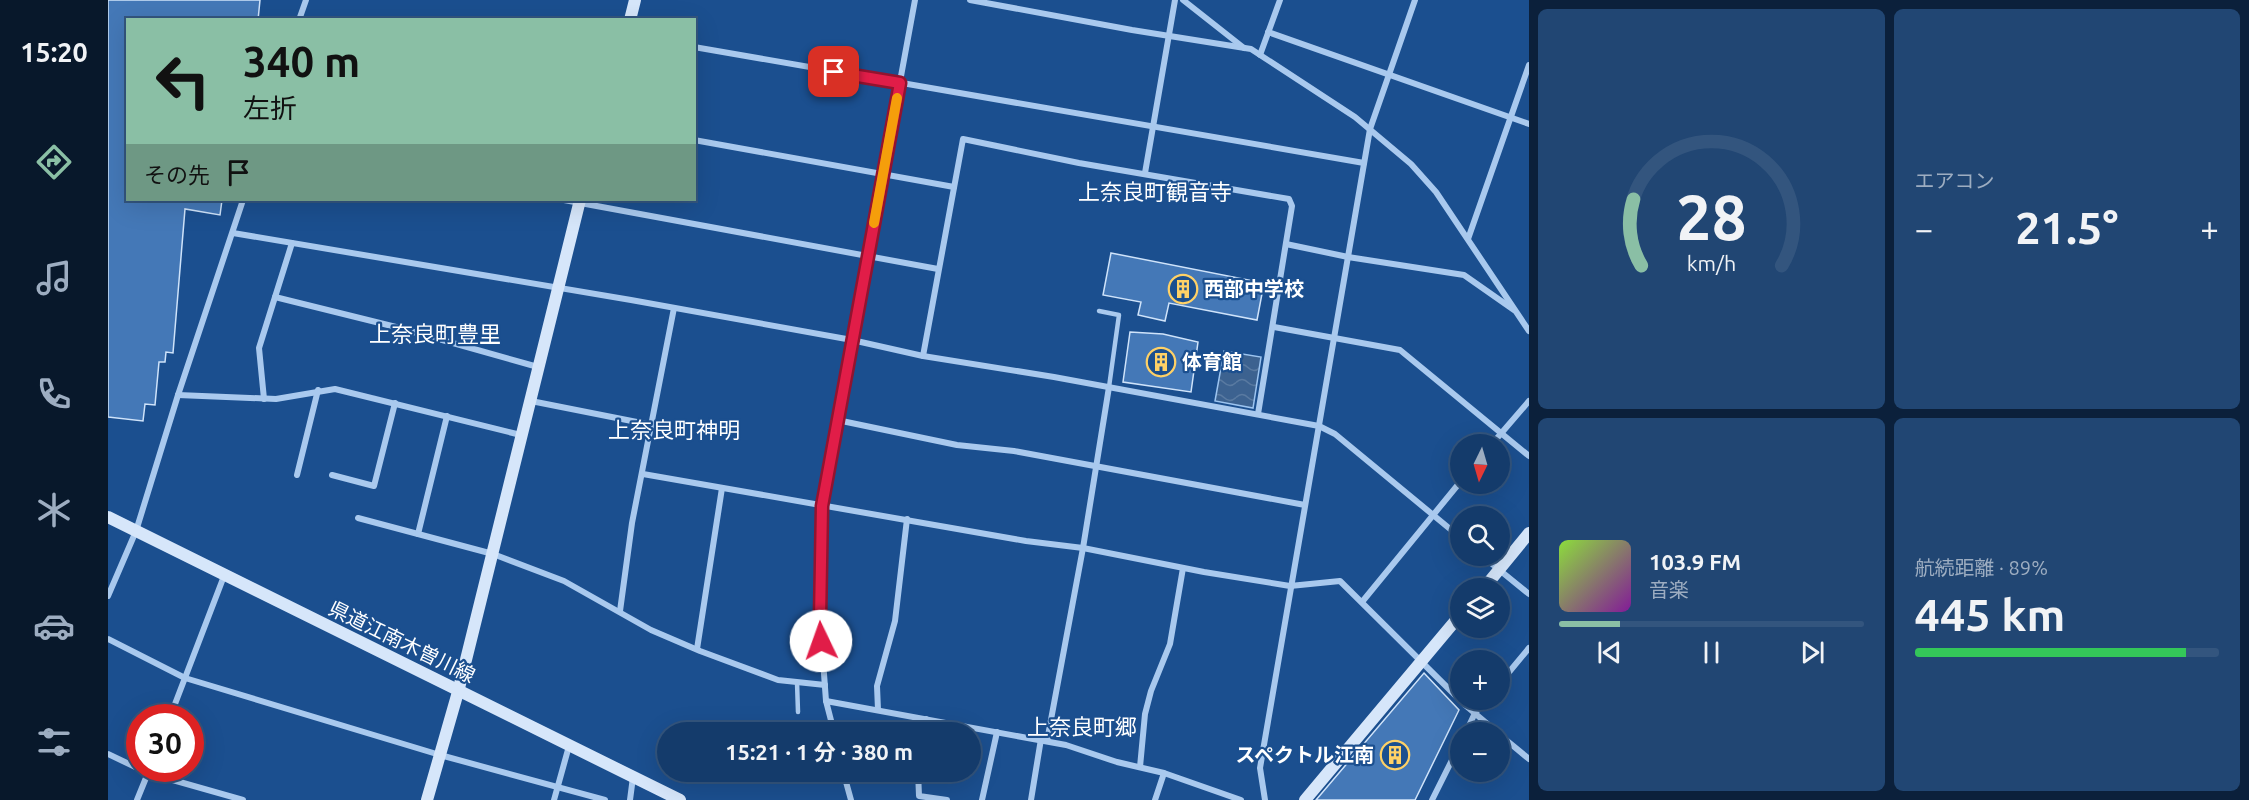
<!DOCTYPE html>
<html lang="ja">
<meta charset="utf-8">
<style>
body{margin:0;font-family:Ubuntu,"Noto Sans JP",sans-serif;background:#214673;color:#f1f3f6;height:100vh;display:flex;flex-direction:column;font-size:22px;white-space:nowrap}
*{box-sizing:border-box;margin:0}
p{font-size:20px;color:#9dadc1}
.icon{flex:none;width:33px;height:33px;fill:none;stroke:currentColor;stroke-width:2;stroke-linecap:round;stroke-linejoin:round}
.map{position:relative;flex:1;overflow:hidden}
.sheet{display:flex;flex-direction:column;gap:9px;padding:9px;background:#0b203b;width:720px}
.sheet>*{flex:none}
.hud{position:absolute;left:18px;top:18px;width:570px;height:183px;border-radius:0px;box-shadow:0 6px 24px #0002,0 0 0 2px #33557e;background:#8abfa5;color:#111;overflow:hidden}
.needle{width:39px;rotate:185deg}
.buttons{position:absolute;left:1342px;top:434px;display:grid;gap:12px}
.buttons a{display:grid;place-items:center;width:60px;height:60px;border-radius:50%;background:#143b6b;box-shadow:0 6px 24px #0002,0 0 0 2px #33557e;font-size:30px}
.speed{position:absolute;left:18px;top:704px;display:flex;gap:12px;font-size:30px;font-weight:700;text-align:center}
.speed>*{display:grid;place-content:center;width:78px;height:78px;border-radius:50%;background:#143b6b;box-shadow:0 6px 24px #0002,0 0 0 2px #33557e;line-height:1}
.speed .limit{border:9px solid #d22;background:#fff;color:#111}
.pin{position:absolute;display:grid;place-items:center;width:51px;height:51px;color:#fff;margin:-26px;border-radius:12px;box-shadow:0 3px 9px #0006}
.me{position:absolute;width:66px;margin:-33px;rotate:357deg;stroke-linejoin:round;filter:drop-shadow(0 0 4px #0008)}
.turn{display:flex;align-items:center;gap:21px;height:126px;padding:0 18px;font-size:27px}
.turn .icon{width:78px;height:78px;stroke-width:2.5}
.turn b{display:block;font-size:42px;line-height:51px}
.then{display:flex;align-items:center;height:57px;padding:0 18px;background:#0003;gap:12px;font-size:22px}
.big{font-size:45px;font-weight:700;line-height:1.1}
.sheet .tile{flex:1;display:flex;flex-direction:column;justify-content:center;gap:9px;min-width:0;padding:0 21px;border-radius:9px;background:#214673}
.sheet .dial{align-items:center;gap:0}
.dial svg{height:156px;overflow:visible;fill:none;stroke:#33557e;stroke-width:7;stroke-linecap:round;text-anchor:middle}
.dial text{fill:#f1f3f6;stroke:none}
.song{display:flex;align-items:center;gap:18px}
.cover{width:72px;height:72px;border-radius:9px;background:linear-gradient(135deg,hsl(90 70% 55%),hsl(290 70% 35%))}
.played{height:6px;border-radius:3px;background:linear-gradient(90deg,#8abfa5 20%,#33557e 20%)}
.keys{display:flex;justify-content:space-around;direction:ltr}
.heat{display:flex;justify-content:space-between;align-items:center;font-size:33px;direction:ltr}
.charge{height:9px;border-radius:4px;background:linear-gradient(90deg,#34c759 89%,#33557e 0)}
.sheet .tiles{flex:1;display:grid;gap:9px;grid-template-columns:repeat(2,1fr)}
.trip{position:absolute;left:549px;top:722px;width:324px;height:60px;border-radius:30px;background:#143b6b;box-shadow:0 6px 24px #0002,0 0 0 2px #33557e;font-weight:700;line-height:60px;text-align:center}
main{display:flex;flex:1;min-height:0}
.tabs{display:flex;flex-direction:column;width:108px;justify-content:space-around;align-items:center;background:#08182b;color:#9dadc1}
.tabs .icon{width:42px;height:42px}
.tabs .active{color:#8abfa5}
.tabs b{font-size:27px;color:#f1f3f6}
.map>svg:first-child{display:block}
.water{fill:url(#water-waves);stroke:#9cc4f0;stroke-width:1.5}
.building{fill:#4478b7;stroke:#cfe3fa;stroke-width:1.5}
.lines{fill:none;stroke-linecap:round;stroke-linejoin:round}
.lane{stroke:#a9c9ee;stroke-width:4.5}
.street{stroke:#a9c9ee;stroke-width:6}
.secondary{stroke:#d6e6fa;stroke-width:12}
.route-casing{stroke:#92132f;stroke-width:15}
.route{stroke:#e11d48;stroke-width:10}
.slow{stroke:#f59e0b;stroke-width:10}
.labels{text-anchor:middle;stroke-width:4.5;stroke-linejoin:round;paint-order:stroke}
.poi-label{font-size:20px;font-weight:bold;fill:#fff;stroke:#1b4f8f;text-anchor:start}
.street-label{font-size:20px;fill:#fff;stroke:#1b4f8f}
.quarter-label{font-size:22px;fill:#fff;stroke:#1b4f8f}
</style>
<main>
<nav class="tabs">
<b>15:20</b>
<svg class="icon active" aria-label="directions" viewBox="0 0 24 24"><path d="M12 3l9 9-9 9-9-9zM9 14v-3h6M13 9l2 2-2 2"/></svg>
<svg class="icon" aria-label="music" viewBox="0 0 24 24"><path d="M9 18V5l10-2v13"/><circle cx="6" cy="18" r="3"/><circle cx="16" cy="16" r="3"/></svg>
<svg class="icon" aria-label="phone" viewBox="0 0 24 24"><path d="M5 4h4l2 5-3 2q2 4 5 5l2-3 5 2v4C11 20 4 13 5 4z"/></svg>
<svg class="icon" aria-label="climate" viewBox="0 0 24 24"><path d="M12 3v18M4 7l16 10M4 17L20 7"/></svg>
<svg class="icon" aria-label="car" viewBox="0 0 24 24"><path d="M5 17H2v-5l4-1 3-4h7l3 4 3 1v5h-3M9 17h6M6 11h13"/><circle cx="7" cy="17" r="2"/><circle cx="17" cy="17" r="2"/></svg>
<svg class="icon" aria-label="filters" viewBox="0 0 24 24"><path d="M4 7h16M4 17h16"/><circle cx="9" cy="7" r="2"/><circle cx="15" cy="17" r="2"/></svg>
</nav>
<div class="map">
<svg width="1421" height="800" viewBox="0 0 1421 800">
<defs>
<pattern id="water-waves" width="16" height="10" patternUnits="userSpaceOnUse" patternTransform="scale(1.5)"><rect width="16" height="10" fill="#3c6290"/><path d="M0 5q4-4 8 0t8 0" fill="none" stroke="#597aa1"/></pattern>
</defs>
<rect width="100%" height="100%" fill="#1b4f8f"/>
<!-- water -->
<path class="water" d="M1116 351 1153 357 1145 408 1107 401Z"/>
<!-- building -->
<g class="building">
<path d="M0 0H152L150 20H20V200H114L112 215 77 209 65 353 58 352 57 362H51L47 405 37 404 35 421 0 417Z"/>
<path d="M1003 253 1156 283 1149 320 1061 303 1057 321 1030 315 1033 302 995 295Z"/>
<path d="M1022 332 1055 334 1090 342 1083 392 1015 382Z"/>
<path d="M1316 673 1351 710 1307 800H1208Z"/>
</g>
<g class="lines">
<!-- lane -->
<g class="lane">
<path d="M991 311 1011 315 1001 387"/>
<path d="M689 682 690 712"/>
</g>
<!-- street -->
<g class="street">
<path d="M862 0 1024 30 1143 49 1247 117 1303 164 1328 192 1421 331"/>
<path d="M1075 0 1136 48"/>
<path d="M191 20 198 0"/>
<path d="M1160 32 1421 124"/>
<path d="M586 47 1256 163"/>
<path d="M1152 55 1172 0"/>
<path d="M586 140 846 187"/>
<path d="M1037 173 1067 0"/>
<path d="M456 200 830 269"/>
<path d="M125 233 523 300 744 340 815 356 946 377 1211 426 1227 434 1353 538"/>
<path d="M1360 239 1421 65"/>
<path d="M1178 244 1240 257 1356 275 1406 310"/>
<path d="M167 297 288 327 430 367"/>
<path d="M1166 327 1292 350 1421 456"/>
<path d="M815 356 855 139 971 163 1181 199 1184 206 1150 414"/>
<path d="M70 395 168 399 227 389 413 435"/>
<path d="M156 399 151 348 184 243"/>
<path d="M423 401 544 425"/>
<path d="M729 420 849 445 906 451 1197 505"/>
<path d="M1384 444 1421 401"/>
<path d="M535 474 918 541 975 548 1096 572 1182 586 1232 581 1357 705 1389 732"/>
<path d="M189 475 210 390"/>
<path d="M224 475 266 486 287 403"/>
<path d="M250 518 385 554 456 581 543 630 592 651 670 680 717 685"/>
<path d="M310 534 339 416"/>
<path d="M1373 555 1421 594"/>
<path d="M0 596 28 531 70 395 135 200"/>
<path d="M1254 602 1353 481"/>
<path d="M512 611 524 523 566 308"/>
<path d="M0 639 77 678 332 755 497 800"/>
<path d="M589 649 614 488"/>
<path d="M1392 683 1421 648"/>
<path d="M718 701 958 745 1009 762 1056 773 1133 800"/>
<path d="M770 710 769 686 787 621 799 519"/>
<path d="M62 717 116 576"/>
<path d="M726 732 718 701 712 619 714 506 807 0"/>
<path d="M816 732 818 719"/>
<path d="M1358 732 1367 713 1379 699"/>
<path d="M1392 735 1421 759"/>
<path d="M939 741 975 548 1001 387"/>
<path d="M0 754 40 773 135 800"/>
<path d="M1032 767 1037 714 1043 691 1062 644 1075 568"/>
<path d="M735 771 743 800"/>
<path d="M810 771 811 796 839 800"/>
<path d="M29 800 42 768"/>
<path d="M446 800 461 746"/>
<path d="M522 800 525 777"/>
<path d="M874 800 889 732"/>
<path d="M923 800 933 739"/>
<path d="M1047 800 1056 773"/>
<path d="M1157 800 1152 768 1262 129 1307 0"/>
<path d="M1324 800 1353 742"/>
</g>
<!-- secondary -->
<g class="secondary">
<path d="M522 20 527 0"/>
<path d="M0 517 572 800"/>
<path d="M1376 588 1421 533"/>
<path d="M319 800 350 692 472 200"/>
<path d="M1197 800 1353 614"/>
</g>
</g>
<g class="lines">
<!-- route casing -->
<g class="route-casing">
<path id="route" d="M713 641 712 619 714 506 792 83 726 72"/>
</g>
<!-- route -->
<use href="#route" class="route"/>
<!-- slow -->
<path class="slow" d="M766 223 789 98"/>
</g>
<!-- icons -->
<defs>
<g id="building-ring" transform="scale(1.5)"><circle r="9.5" fill="#1b4f8f" stroke="#ffd166" stroke-width="1.5"/><path d="M-4-6H4V6H1V3H-1V6H-4ZM-2.5-4.3h1.7v1.8h-1.7ZM.8-4.3h1.7v1.8H.8ZM-2.5-1h1.7V.8h-1.7ZM.8-1h1.7V.8H.8Z" fill="#ffd166"/></g>
</defs>
<g fill-rule="evenodd">
<use href="#building-ring" x="1075" y="289"/>
<use href="#building-ring" x="1053" y="362"/>
<use href="#building-ring" x="1287" y="755"/>
</g>
<g class="labels">
<!-- poi labels -->
<g class="poi-label">
<text x="1096" y="296">西部中学校</text>
<text x="1074" y="369">体育館</text>
<text x="1266" y="762" text-anchor="end">スペクトル江南</text>
</g>
<!-- street labels -->
<g class="street-label">
<text transform="translate(294 642) rotate(26)" y="7">県道江南木曽川線</text>
</g>
<!-- quarter labels -->
<g class="quarter-label">
<text x="1047" y="200">上奈良町観音寺</text>
<text x="327" y="342">上奈良町豊里</text>
<text x="566" y="438">上奈良町神明</text>
<text x="974" y="735">上奈良町郷</text>
</g>
</g>
</svg>
<div class="buttons">
<a><svg class="needle" viewBox="-14 -14 28 28"><path d="M0-13l5 13h-10z" fill="#e53935"/><path d="M0 13l5-13h-10z" fill="#9dadc1"/></svg></a>
<a><svg class="icon" aria-label="search" viewBox="0 0 24 24"><circle cx="10" cy="10" r="6"/><path d="M15 15l6 6"/></svg></a>
<a><svg class="icon" aria-label="layers" viewBox="0 0 24 24"><path d="M12 4l9 5-9 5-9-5zM3 14l9 5 9-5"/></svg></a>
<a>+</a>
<a>−</a>
</div>
<div class="speed"><div class="limit">30</div></div>
<div class="pin" style="left:726px;top:72px;background:#d93025"><svg class="icon" aria-label="arrive" viewBox="0 0 24 24"><path d="M6 21V4h12l-3 4 3 4H6"/></svg></div>
<svg class="me" style="left:713px;top:641px" viewBox="-20 -20 40 40"><circle r="19" fill="#fff"/><path d="M0-13L10 11 0 6-10 11z" fill="#e11d48"/></svg>
<div class="trip">15:21 · 1 分 · 380 m</div>
<div class="hud">
<div class="turn"><svg class="icon" aria-label="left" viewBox="0 0 24 24"><path d="M17 20v-9H6M10 6l-5 5 5 5"/></svg><div><b>340 m</b>左折</div></div>
<div class="then">その先<svg class="icon" aria-label="arrive" viewBox="0 0 24 24"><path d="M6 21V4h12l-3 4 3 4H6"/></svg></div>
</div>
</div>
<section class="sheet">
<div class="tiles">
<div class="tile dial"><svg viewBox="0 0 100 80">
<path d="M14 69A42 42 0 1 1 86 69"/>
<path d="M14 69A42 42 0 0 1 10 35" stroke="#8abfa5"/>
<text x="50" y="56" font-size="32" font-weight="700">28</text>
<text x="50" y="72" font-size="11">km/h</text>
</svg></div>
<div class="tile"><p>エアコン</p>
<div class="heat"><a>−</a><b class="big">21.5°</b><a>+</a></div>
</div>
<div class="tile">
<div class="song"><i class="cover"></i><div><b>103.9 FM</b><p>音楽</p></div></div>
<div class="played"></div>
<div class="keys"><svg class="icon" aria-label="previous" viewBox="0 0 24 24"><path d="M18 5L8 12l10 7zM5 5v14"/></svg><svg class="icon" aria-label="pause" viewBox="0 0 24 24"><path d="M8 5v14M16 5v14"/></svg><svg class="icon" aria-label="next" viewBox="0 0 24 24"><path d="M6 5l10 7-10 7zM19 5v14"/></svg></div>
</div>
<div class="tile"><p>航続距離 · 89%</p><b class="big">445 km</b><div class="charge"></div></div>
</div>
</section>
</main>
